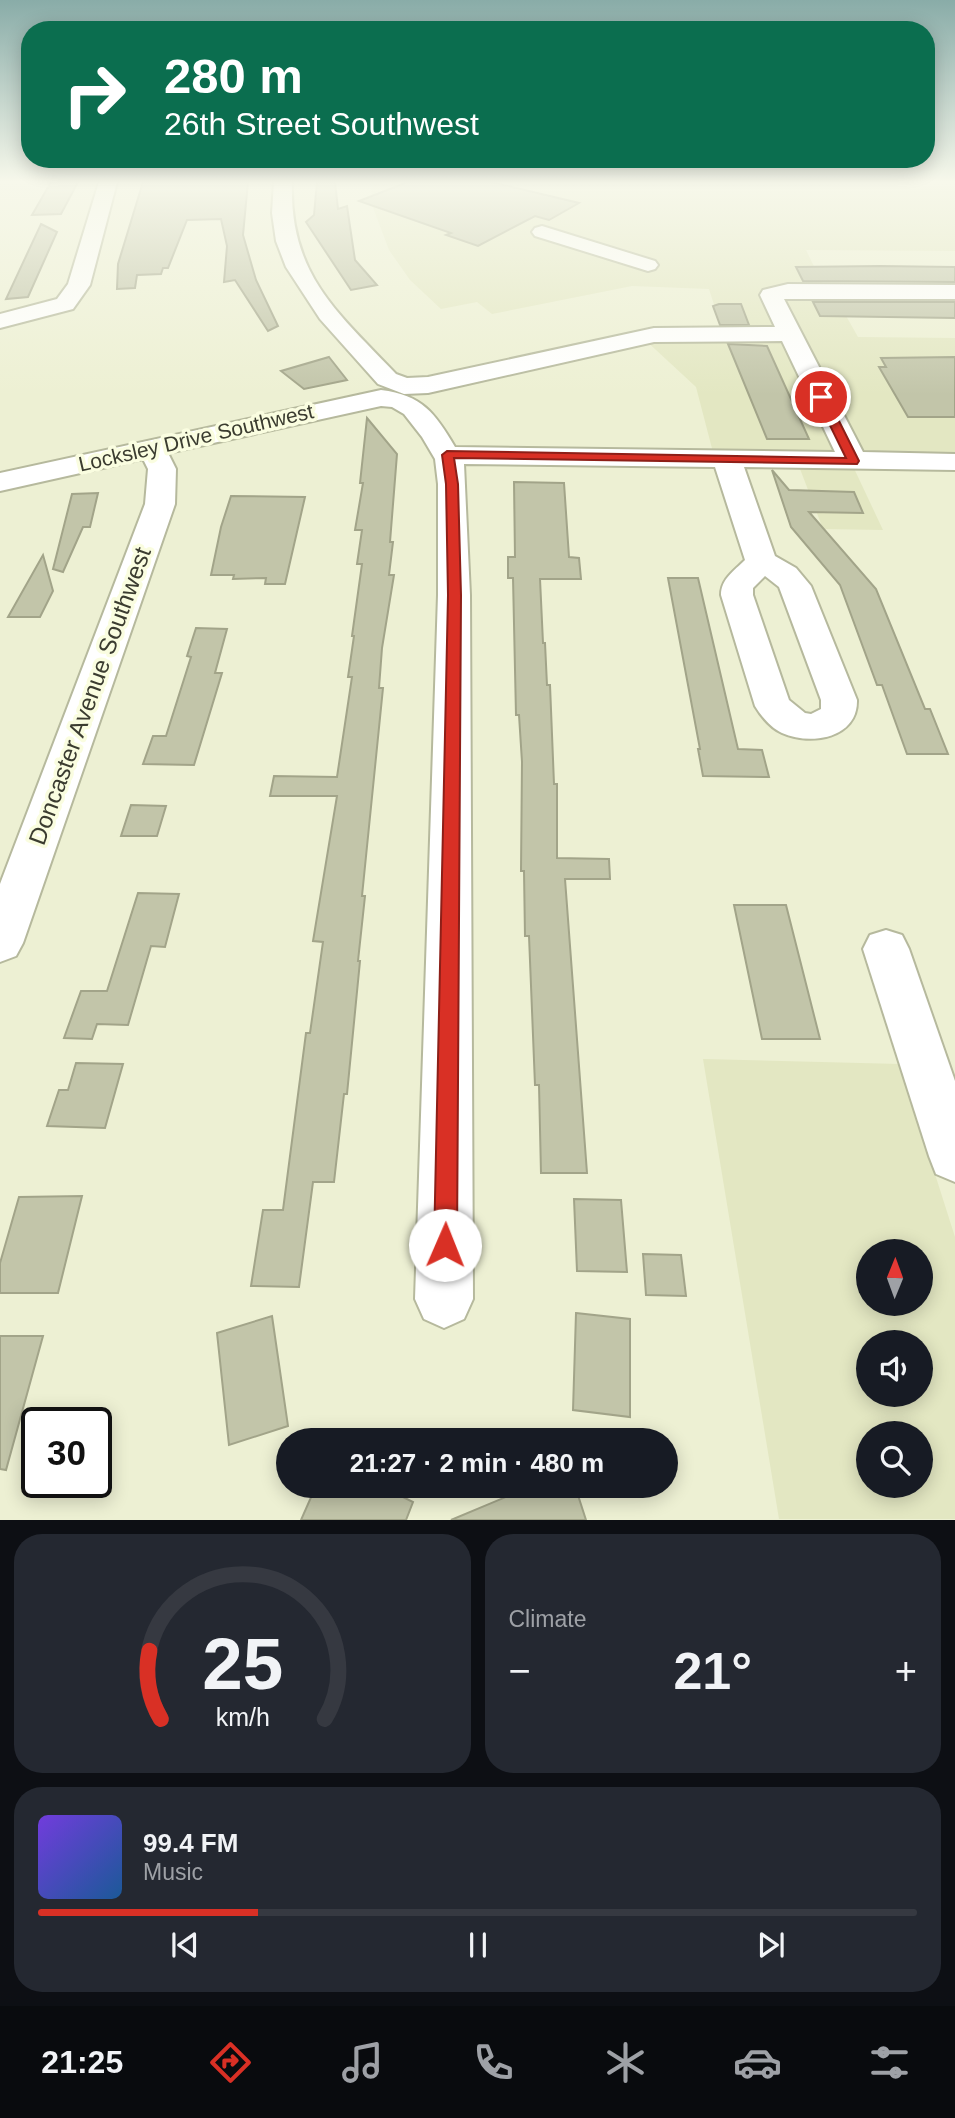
<!DOCTYPE html>
<meta charset="utf-8">
<style>
body{margin:0;font-family:Arial,sans-serif;background:#242831;color:#f1f3f6;height:100vh;display:flex;flex-direction:column;font-size:26px;white-space:nowrap}
*{box-sizing:border-box;margin:0}
p{font-size:23px;color:#9ea1a6}
.icon{flex:none;width:38px;height:38px;fill:none;stroke:currentColor;stroke-width:2;stroke-linecap:round;stroke-linejoin:round}
.map{position:relative;height:1520px;overflow:hidden}
.panel{display:flex;flex-direction:column;gap:14px;padding:14px;background:#0d0f14;flex:1}
.panel>*{flex:none}
.top-card{position:absolute;left:21px;top:21px;width:914px;height:147px;border-radius:28px;box-shadow:0 4px 18px #0003;background:#0b6e4f;color:#fff;overflow:hidden}
.needle{width:46px;rotate:1deg}
.fabs{position:absolute;left:856px;top:1239px;display:grid;gap:14px}
.fabs a{display:grid;place-items:center;width:77px;height:77px;border-radius:50%;background:#171b24;box-shadow:0 4px 18px #0003;font-size:35px}
.speed{position:absolute;left:21px;top:1407px;display:flex;gap:14px;font-size:35px;font-weight:700;text-align:center}
.speed>*{display:grid;place-content:center;width:91px;height:91px;border-radius:50%;background:#171b24;box-shadow:0 4px 18px #0003;line-height:1}
.speed .limit{border:4px solid #111;border-radius:10px;background:#fff;color:#111}
.pin{position:absolute;display:grid;place-items:center;width:60px;height:60px;color:#fff;margin:-30px;border:4px solid #fff;border-radius:50%;box-shadow:0 2px 7px #0007}
.me{position:absolute;width:77px;margin:-38px;rotate:1deg;stroke-linejoin:round;filter:drop-shadow(0 0 5px #0008)}
.turn{display:flex;align-items:center;gap:24px;height:147px;padding:0 28px;font-size:32px}
.turn .icon{width:91px;height:91px;stroke-width:2.5}
.turn b{display:block;font-size:49px;line-height:60px}
.big{font-size:52px;font-weight:700;line-height:1.1}
.panel .card{flex:1;display:flex;flex-direction:column;justify-content:center;gap:10px;min-width:0;padding:0 24px;border-radius:28px;background:#242831}
.panel .dial{align-items:center;gap:0}
.dial svg{height:182px;overflow:visible;fill:none;stroke:#363941;stroke-width:7;stroke-linecap:round;text-anchor:middle}
.dial text{fill:#f1f3f6;stroke:none}
.song{display:flex;align-items:center;gap:21px}
.cover{width:84px;height:84px;border-radius:10px;background:linear-gradient(135deg,hsl(260 70% 55%),hsl(210 70% 35%))}
.played{height:7px;border-radius:4px;background:linear-gradient(90deg,#d93025 25%,#363941 25%)}
.keys{display:flex;justify-content:space-around;direction:ltr}
.heat{display:flex;justify-content:space-between;align-items:center;font-size:38px;direction:ltr}
.panel .tiles{flex:1;display:grid;gap:14px;grid-template-columns:1fr 1fr}
.card:last-child{grid-column:span 2}
.trip{position:absolute;left:276px;top:1428px;width:402px;height:70px;border-radius:35px;background:#171b24;box-shadow:0 4px 18px #0003;font-weight:700;line-height:70px;text-align:center}
.tab-bar{display:flex;height:112px;justify-content:space-around;align-items:center;background:#090b0e;color:#9ea1a6}
.tab-bar .icon{width:49px;height:49px}
.tab-bar .active{color:#d93025}
.tab-bar b{font-size:32px;color:#f1f3f6}
.map>svg:first-child{display:block}
.built{fill:#e3e7c2;fill-rule:evenodd}
.building{fill:#c2c5a9;stroke:#a2a489;stroke-width:2}
.lines{fill:none;stroke-linecap:round;stroke-linejoin:round}
.minor-casing{stroke:#b6b99d;stroke-width:4}
.minor{fill:#fff;fill-rule:evenodd}
.route{fill:#d93025;stroke:#8d1f18;stroke-width:2}
.labels{text-anchor:middle;stroke-width:7;stroke-linejoin:round;paint-order:stroke}
.far-street-label{font-size:21px;fill:#3b3c30;stroke:#fafde0}
.street-label{font-size:24px;fill:#3b3c30;stroke:#fafde0}
</style>
<div class="map">
<svg width="955" height="1520" viewBox="0 0 955 1520">
<rect width="100%" height="100%" fill="#edf0d3"/>
<!-- built -->
<g class="built">
<path d="M371 182H828L831 186H955V251L806 250 826 291H832L858 337 955 338V462H851L883 530 823 529 797 461 715 460 696 387 642 337 723 333 709 289 632 286 492 314 477 302 441 309 410 280 389 250 372 205Z"/>
<path d="M703 1059 900 1064 955 1237V1519H779ZM868 1251H920V1304H868ZM868 1342H920V1395H868ZM868 1433H920V1486H868Z"/>
</g>
<!-- building -->
<g class="building">
<path d="M51 182H78L61 214 32 215Z"/>
<path d="M143 182H248L243 235 256 280 278 326 268 331 235 280 224 282 227 246 221 219 187 220 168 268H163L161 274 137 275 135 288 117 289 118 264Z"/>
<path d="M317 182H335L338 209 347 206 355 260 377 285 351 290 306 222 314 215Z"/>
<path d="M408 182H491L579 203 549 220 535 216 478 246 446 235 451 233 359 201Z"/>
<path d="M41 224 57 232 28 297 6 299Z"/>
<path d="M880 266 955 267V282L803 281 796 267Z"/>
<path d="M813 302H955V318L820 316Z"/>
<path d="M719 304H741L749 325H720L713 306Z"/>
<path d="M728 344 767 346 809 439H767Z"/>
<path d="M329 357 347 380 304 389 281 371Z"/>
<path d="M955 357V417H908L879 367H886L881 358Z"/>
<path d="M367 418 397 454 390 542H393L389 575H394L382 648 379 688H383L362 896H365L358 961H360L347 1094H344L334 1182H313L299 1287 251 1286 263 1210H283L306 1033H310L323 942 313 941 337 796H270L274 776 337 777 352 677H348L354 636H352L362 564H357L362 530H355L363 483H360Z"/>
<path d="M772 470 789 490 854 492 863 513 809 512 876 589 925 709H930L948 754H907L882 685H877L840 585 791 527Z"/>
<path d="M514 482 564 483 569 557 579 558 581 579H540L543 643H545L547 685H550L554 784H557V858L609 859 610 879H565L587 1173H541L539 1085H535L529 936H525L524 871H521L522 762 519 715H516L513 578H508V557H515Z"/>
<path d="M98 493 90 527H83L63 572 53 569 72 494Z"/>
<path d="M231 496 305 497 285 584H265L266 578 233 579 234 575H211L221 527Z"/>
<path d="M43 555 53 591 40 617H8Z"/>
<path d="M668 578H698L738 749 762 750 769 777 703 776 698 749H700Z"/>
<path d="M196 628 227 629 215 673H222L194 765 143 764 153 736H166L191 657 187 656Z"/>
<path d="M131 805 166 806 157 836H121Z"/>
<path d="M138 893 179 894 165 947 151 946 128 1025 97 1024 92 1039 64 1038 81 991H107Z"/>
<path d="M734 905H786L820 1039H762Z"/>
<path d="M76 1063 123 1064 105 1128 47 1126 59 1090H68Z"/>
<path d="M82 1196 58 1293H0V1263L19 1197Z"/>
<path d="M574 1199 621 1200 627 1272 577 1271Z"/>
<path d="M643 1254 681 1255 686 1296 646 1295Z"/>
<path d="M576 1313 630 1319V1417L573 1410Z"/>
<path d="M272 1316 288 1426 229 1445 217 1333Z"/>
<path d="M0 1336H43L6 1470 0 1469Z"/>
<path d="M316 1486H381L413 1502 406 1520H301Z"/>
<path d="M532 1486H575L586 1520H451Z"/>
</g>
<g class="lines">
<!-- minor casing -->
<g class="minor-casing">
<g id="minor">
<path d="M99 182H117L90 285 73 309 0 328V314L57 299 68 284Z"/>
<path d="M274 182H292C289 274 337 312 396 374L407 378 428 377 654 328 775 327 760 295 763 290 788 284 955 285V299H784L863 452 955 454V470L744 467 775 556 796 568 811 586 857 700C858 738 811 746 782 733 771 728 761 716 755 706L721 595C721 579 734 571 745 560L715 467 464 464 470 595 473 1299 464 1319 444 1328 424 1319 415 1299 438 595V484L435 459 422 437 404 414 392 407 381 406 168 453 176 469 175 504 23 943 16 956 0 962V884L145 504 148 469 143 459 0 491V473L381 390C422 395 435 413 455 447L835 452 782 341 654 342 428 393 404 394 378 384 320 319 286 267 276 241 272 213ZM765 576 779 587 821 700V709L811 714 805 713 789 700 753 595V588Z"/>
<path d="M542 226 655 261 658 265 655 269 648 271 535 236 532 232 535 228Z"/>
<path d="M886 930 902 935 909 949 955 1081V1182L936 1174 929 1156 863 949 870 935Z"/>
</g>
</g>
<!-- minor -->
<use href="#minor" class="minor"/>
</g>
<!-- sky -->
<linearGradient id="sky" x2="0" y2="1"><stop stop-color="#89aca8"/><stop offset="0.46" stop-color="#f7f8eb"/><stop offset="1" stop-color="#f7f8eb" stop-opacity="0"/></linearGradient>
<rect width="955" height="395" fill="url(#sky)"/>
<!-- route -->
<path class="route" d="M821 394 827 397 859 461 857 464 454 458 458 484 461 595 457 1245 453 1253 445 1256 437 1253 434 1245 448 595 446 484 442 455 447 451 846 458 816 397Z"/>
<g class="labels">
<!-- far-street labels -->
<g class="far-street-label">
<text transform="translate(196 438) rotate(-13)" y="7">Locksley Drive Southwest</text>
</g>
<!-- street labels -->
<g class="street-label">
<text transform="translate(90 696) rotate(-70)" y="8">Doncaster Avenue Southwest</text>
</g>
</g>
</svg>
<div class="fabs">
<a><svg class="needle" viewBox="-14 -14 28 28"><path d="M0-13l5 13h-10z" fill="#e53935"/><path d="M0 13l5-13h-10z" fill="#9ea1a6"/></svg></a>
<a><svg class="icon" aria-label="sound" viewBox="0 0 24 24"><path d="M4 9h4l5-4v14l-5-4H4zM17 9q2 3 0 6"/></svg></a>
<a><svg class="icon" aria-label="search" viewBox="0 0 24 24"><circle cx="10" cy="10" r="6"/><path d="M15 15l6 6"/></svg></a>
</div>
<div class="speed"><div class="limit">30</div></div>
<div class="pin" style="left:821px;top:397px;background:#d93025"><svg class="icon" aria-label="arrive" viewBox="0 0 24 24"><path d="M6 21V4h12l-3 4 3 4H6"/></svg></div>
<svg class="me" style="left:445px;top:1245px" viewBox="-20 -20 40 40"><circle r="19" fill="#fff"/><path d="M0-13L10 11 0 6-10 11z" fill="#d93025"/></svg>
<div class="trip">21:27 · 2 min · 480 m</div>
<div class="top-card">
<div class="turn"><svg class="icon" aria-label="right" viewBox="0 0 24 24"><path d="M7 20v-9h11M14 6l5 5-5 5"/></svg><div><b>280 m</b>26th Street Southwest</div></div>
</div>
</div>
<section class="panel">
<div class="tiles">
<div class="card dial"><svg viewBox="0 0 100 80">
<path d="M14 69A42 42 0 1 1 86 69"/>
<path d="M14 69A42 42 0 0 1 9 39" stroke="#d93025"/>
<text x="50" y="56" font-size="32" font-weight="700">25</text>
<text x="50" y="72" font-size="11">km/h</text>
</svg></div>
<div class="card"><p>Climate</p>
<div class="heat"><a>−</a><b class="big">21°</b><a>+</a></div>
</div>
<div class="card">
<div class="song"><i class="cover"></i><div><b>99.4 FM</b><p>Music</p></div></div>
<div class="played"></div>
<div class="keys"><svg class="icon" aria-label="previous" viewBox="0 0 24 24"><path d="M18 5L8 12l10 7zM5 5v14"/></svg><svg class="icon" aria-label="pause" viewBox="0 0 24 24"><path d="M8 5v14M16 5v14"/></svg><svg class="icon" aria-label="next" viewBox="0 0 24 24"><path d="M6 5l10 7-10 7zM19 5v14"/></svg></div>
</div>
</div>
</section>
<nav class="tab-bar">
<b>21:25</b>
<svg class="icon active" aria-label="directions" viewBox="0 0 24 24"><path d="M12 3l9 9-9 9-9-9zM9 14v-3h6M13 9l2 2-2 2"/></svg>
<svg class="icon" aria-label="music" viewBox="0 0 24 24"><path d="M9 18V5l10-2v13"/><circle cx="6" cy="18" r="3"/><circle cx="16" cy="16" r="3"/></svg>
<svg class="icon" aria-label="phone" viewBox="0 0 24 24"><path d="M5 4h4l2 5-3 2q2 4 5 5l2-3 5 2v4C11 20 4 13 5 4z"/></svg>
<svg class="icon" aria-label="climate" viewBox="0 0 24 24"><path d="M12 3v18M4 7l16 10M4 17L20 7"/></svg>
<svg class="icon" aria-label="car" viewBox="0 0 24 24"><path d="M5 17H2v-5l4-1 3-4h7l3 4 3 1v5h-3M9 17h6M6 11h13"/><circle cx="7" cy="17" r="2"/><circle cx="17" cy="17" r="2"/></svg>
<svg class="icon" aria-label="filters" viewBox="0 0 24 24"><path d="M4 7h16M4 17h16"/><circle cx="9" cy="7" r="2"/><circle cx="15" cy="17" r="2"/></svg>
</nav>
